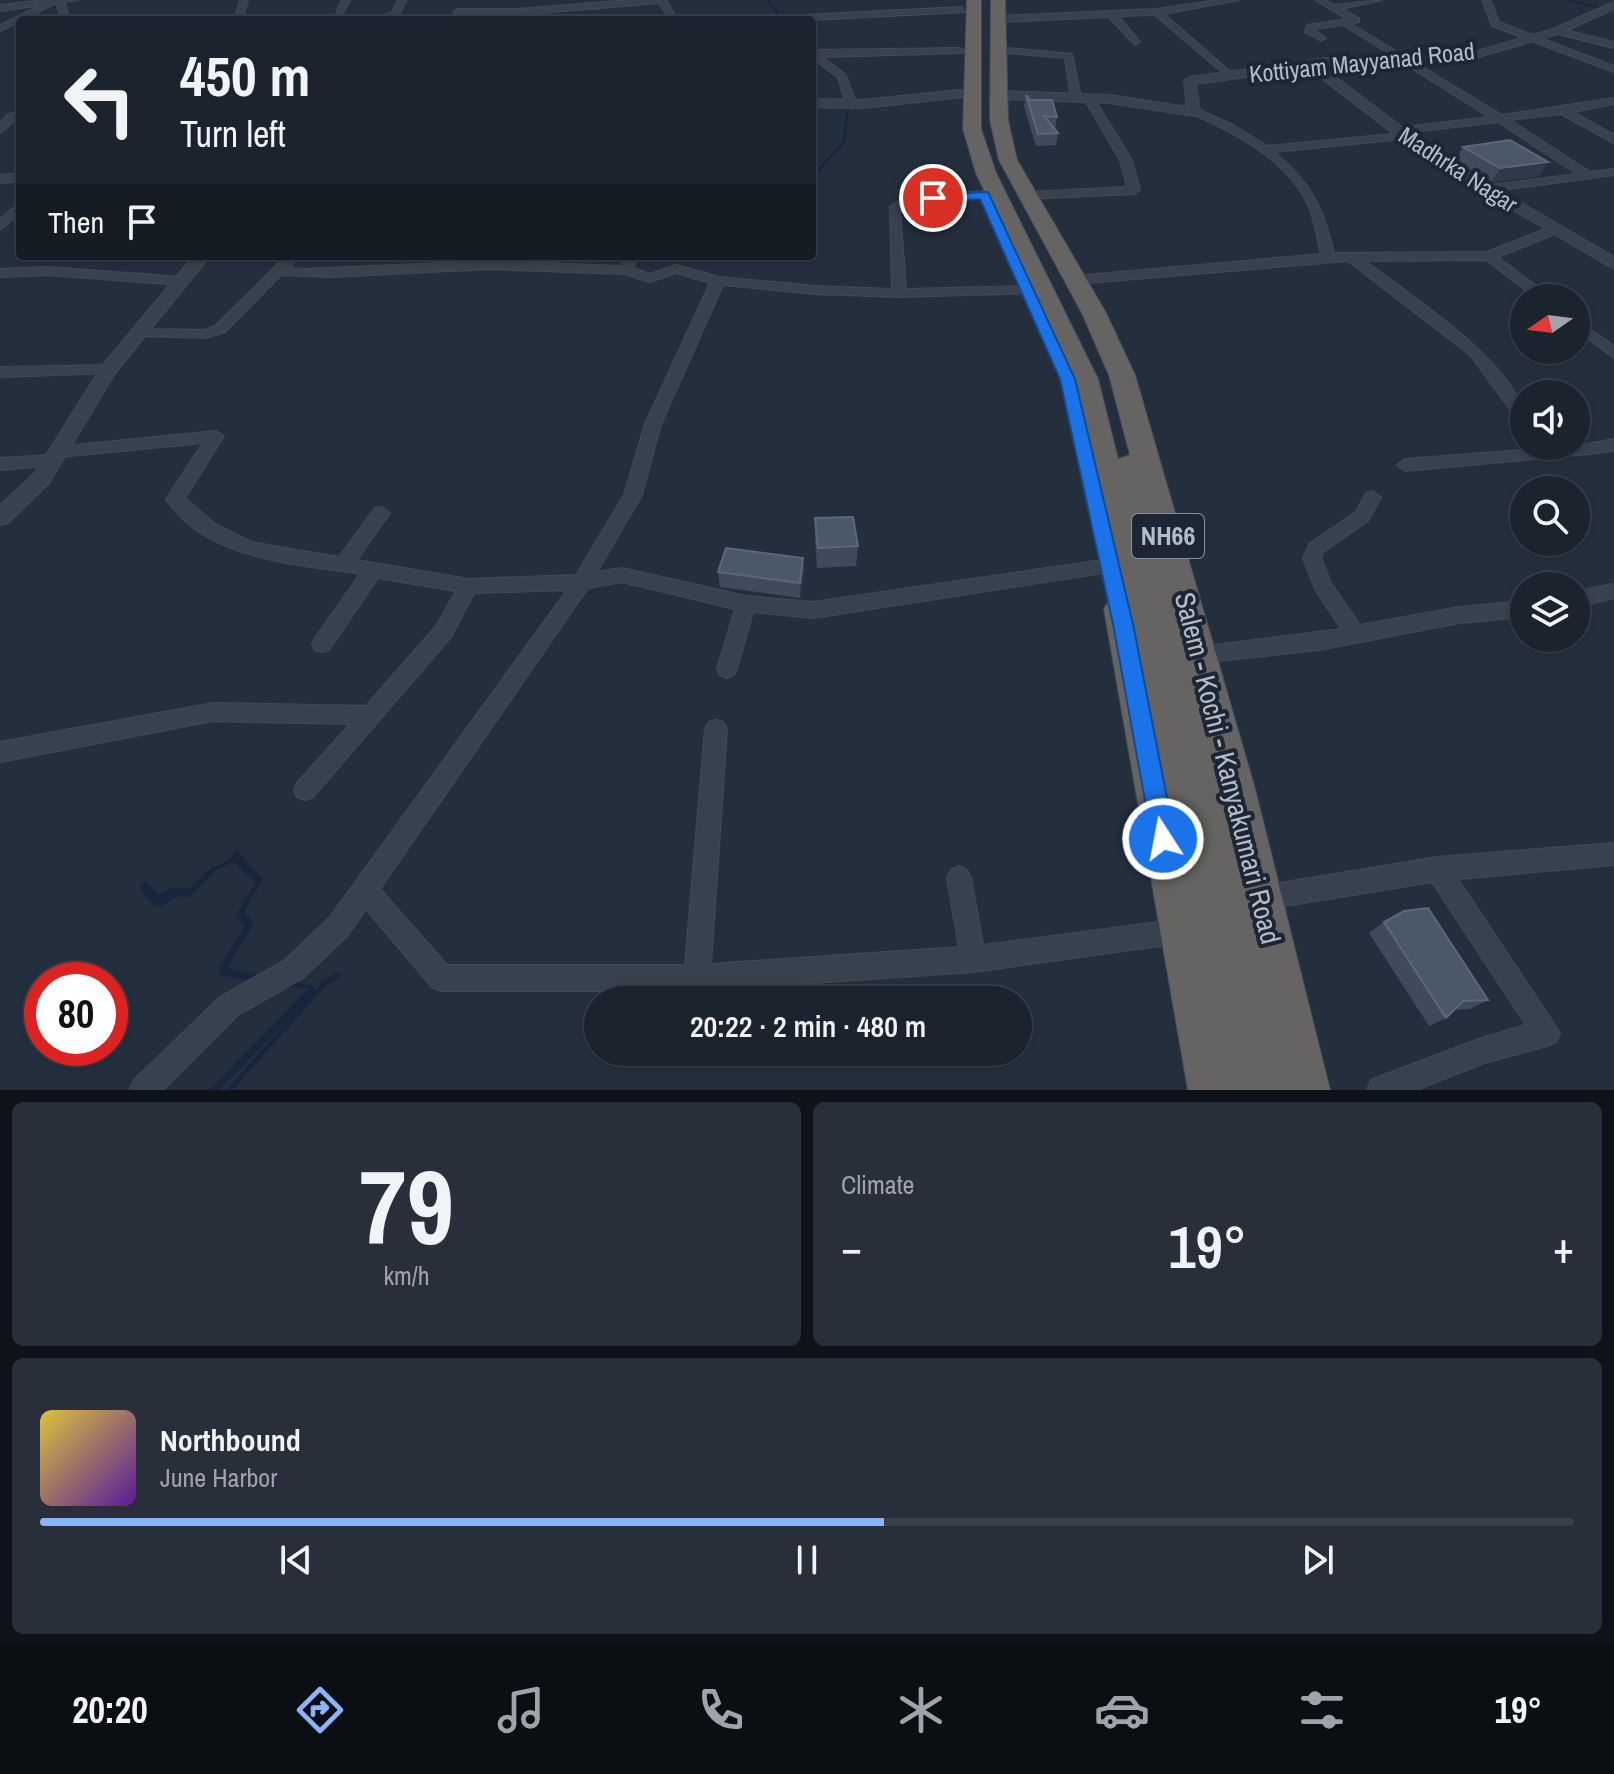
<!DOCTYPE html>
<meta charset="utf-8">
<style>
body{margin:0;font-family:"Archivo Narrow",sans-serif;background:#282f3a;color:#f1f3f6;height:100vh;display:flex;flex-direction:column;font-size:30px;white-space:nowrap}
*{box-sizing:border-box;margin:0}
p{font-size:26px;color:#a0a4aa}
.icon{flex:none;width:44px;height:44px;fill:none;stroke:currentColor;stroke-width:2;stroke-linecap:round;stroke-linejoin:round}
.map{position:relative;height:1090px;overflow:hidden}
.sheet{display:flex;flex-direction:column;gap:12px;padding:12px;background:#0f1319;flex:1}
.sheet>*{flex:none}
.guide{position:absolute;left:16px;top:16px;width:800px;height:244px;border-radius:8px;box-shadow:0 2px 6px #0004,0 0 0 2px #39404a;background:#1b232e;color:#f1f3f6;overflow:hidden}
.needle{width:52px;rotate:256deg}
.buttons{position:absolute;left:1510px;top:284px;display:grid;gap:16px}
.buttons a{display:grid;place-items:center;width:80px;height:80px;border-radius:50%;background:#1b232e;box-shadow:0 2px 6px #0004,0 0 0 2px #39404a;font-size:40px}
.speed{position:absolute;left:24px;top:962px;display:flex;gap:16px;font-size:40px;font-weight:700;text-align:center}
.speed>*{display:grid;place-content:center;width:104px;height:104px;border-radius:50%;background:#1b232e;box-shadow:0 2px 6px #0004,0 0 0 2px #39404a;line-height:1}
.speed .limit{border:12px solid #d22;background:#fff;color:#111}
.pin{position:absolute;display:grid;place-items:center;width:68px;height:68px;color:#fff;margin:-34px;border:4px solid #fff;border-radius:50%;box-shadow:0 2px 8px #0007}
.me{position:absolute;width:88px;margin:-44px;rotate:349deg;stroke-linejoin:round;filter:drop-shadow(0 0 6px #0008)}
.turn{display:flex;align-items:center;gap:28px;height:168px;padding:0 32px;font-size:36px}
.turn .icon{width:104px;height:104px;stroke-width:2.5}
.turn b{display:block;font-size:56px;line-height:68px}
.then{display:flex;align-items:center;height:76px;padding:0 32px;background:#0003;gap:16px;font-size:30px}
.big{font-size:60px;font-weight:600;line-height:1.1}
.sheet .tile{flex:1;display:flex;flex-direction:column;justify-content:center;gap:12px;min-width:0;padding:0 28px;border-radius:12px;background:#282f3a}
.sheet .dial{align-items:center;gap:0}
.dial b{font-size:104px;line-height:1}
.song{display:flex;align-items:center;gap:24px}
.cover{width:96px;height:96px;border-radius:12px;background:linear-gradient(135deg,hsl(50 70% 55%),hsl(270 70% 35%))}
.played{height:8px;border-radius:4px;background:linear-gradient(90deg,#8ab4f8 55%,#39404a 55%)}
.keys{display:flex;justify-content:space-around;direction:ltr}
.heat{display:flex;justify-content:space-between;align-items:center;font-size:44px;direction:ltr}
.sheet .tiles{flex:1;display:grid;gap:12px;grid-template-columns:1fr 1fr}
.tile:last-child{grid-column:span 2}
.trip{position:absolute;left:584px;top:986px;width:448px;height:80px;border-radius:40px;background:#1b232e;box-shadow:0 2px 6px #0004,0 0 0 2px #39404a;font-weight:600;line-height:80px;text-align:center}
.menu{display:flex;height:128px;justify-content:space-around;align-items:center;background:#0b0e12;color:#a0a4aa}
.menu .icon{width:56px;height:56px}
.menu .on{color:#8ab4f8}
.menu b{font-size:36px;color:#f1f3f6}
.map>svg:first-child{display:block}
.water{fill:#17263c}
.lines{fill:none;stroke-linecap:round;stroke-linejoin:round}
.stream-far2{stroke:#17263c;stroke-width:2}
.stream-far1{stroke:#17263c;stroke-width:3}
.stream{stroke:#17263c;stroke-width:5}
.minor-casing{stroke:#414a57;stroke-width:2}
.tertiary-casing{stroke:#414a57;stroke-width:2}
.trunk-casing{stroke:#434c59;stroke-width:2}
.minor{fill:#38414e;fill-rule:evenodd}
.tertiary{fill:#38414e;fill-rule:evenodd}
.trunk{fill:#656462;fill-rule:evenodd}
.wall{fill:#3f4b5c}
.shaded-wall{fill:#2f3b4b}
.building{fill:#4b5868;stroke:#5c6777;stroke-width:2}
.route{fill:#1a73e8;stroke:#114b97;stroke-width:2}
.labels{text-anchor:middle;stroke-width:8;stroke-linejoin:round;paint-order:stroke}
.far-street-label{font-size:24px;fill:#b4bcc9;stroke:#1d2633}
.shield{fill:#1d2633;stroke:#878f9c;stroke-width:2}
.shield-label{font-size:26px;font-weight:bold;fill:#b4bcc9}
.street-label{font-size:28px;fill:#b4bcc9;stroke:#1d2633}
</style>
<div class="map">
<svg width="1614" height="1090" viewBox="0 0 1614 1090">
<rect width="100%" height="100%" fill="#242f3e"/>
<!-- water -->
<path class="water" d="M238 851 263 880 244 911 254 924 227 968 315 986 311 996 219 1090H209L309 988 274 986 219 975 220 965 245 925 235 916 256 883 234 862 216 870 188 898 176 896 162 907 153 905 139 888 145 881 158 895 174 887 189 889 212 867 221 865Z"/>
<g class="lines">
<!-- stream-far2 -->
<g class="stream-far2">
<path d="M767 0 779 15"/>
<path d="M1568 0 1602 8"/>
<path d="M812 58 841 82"/>
<path d="M845 130 848 109"/>
</g>
<!-- stream-far1 -->
<path class="stream-far1" d="M812 177 844 142 846 128"/>
<!-- stream -->
<path class="stream" d="M229 1090 325 983 338 975"/>
<!-- minor casing -->
<g class="minor-casing">
<g id="minor">
<path d="M51 0H64L70 20H62L56 3 0 31V25Z"/>
<path d="M240 0H248L242 20H234Z"/>
<path d="M342 0H350L340 19H334Z"/>
<path d="M398 0H406L398 17 364 20 392 13Z"/>
<path d="M631 0H666L678 20H670L659 3 518 15H457L453 12 457 9H518Z"/>
<path d="M1218 0H1239L1164 14 1233 74V78L1230 79 1155 15 1118 16 1140 42 1135 45 1109 17 998 22 994 19 998 16 1157 9Z"/>
<path d="M1315 0H1325L1334 5 1382 0 1341 9 1359 18V22L1352 23 1353 25 1502 115 1614 98V104L1573 112 1614 135V143L1561 114 1510 120 1590 172 1614 169V175L1479 193V187L1483 186 1577 174 1498 122 1404 133 1407 136 1402 139 1274 152C1311 182 1323 207 1334 253L1487 252 1550 227H1558V233L1498 257 1552 298H1536L1486 260 1365 261C1406 292 1524 368 1524 421L1518 420 1470 355 1348 261 1075 284 1068 280 1075 276 1321 254C1317 238 1315 220 1308 205 1288 161 1235 132 1192 114V110H1200L1233 125 1267 146 1393 134 1390 131 1395 128 1489 117 1343 25 1313 29 1326 38 1321 41 1305 32 1307 25 1347 19Z"/>
<path d="M1482 0H1490L1499 22 1614 66V72L1492 26Z"/>
<path d="M962 7 965 12 812 20H759L763 17Z"/>
<path d="M1557 28 1614 42V48L1554 33Z"/>
<path d="M998 47 1072 54 1081 97 1076 100 1071 97 1065 58 995 52V48Z"/>
<path d="M960 48 965 51 963 53 823 57 846 75 856 104 851 107 846 104 838 78 812 58V50Z"/>
<path d="M1084 95H1092L1132 160 1140 190 1134 194 1024 199V193L1028 192 1127 187 1120 160 1083 97Z"/>
<path d="M20 111V117L0 133V123L7 115Z"/>
<path d="M984 191 990 195 988 198 911 203 900 210 906 289 1029 286 1034 287V293L899 297 815 294 723 285 661 424 642 495 597 572 622 568 746 596 813 602 1110 559 1116 561 1119 566 1116 571 813 618 753 612 737 669 734 675 727 678 720 675 717 669 735 609 622 582 588 588 380 889 447 965H685L705 729 709 722 716 720 723 722 727 729 711 964 959 947 947 878 951 870 959 866 967 870 971 878 983 945 1181 919 1190 922 1193 931 1190 940 1181 943 973 972 697 991H441L432 987 366 909 348 935 303 978 238 1015 163 1090H130L134 1080 220 997 285 960 330 917 567 590 474 593 451 637 313 797 305 800 297 797 294 790 297 783 350 724 213 721 0 762V742L213 703 366 706 437 625 456 591 378 578 329 650 322 652 315 650 312 644 315 638 360 574C295 563 207 561 166 499L203 443 60 457 54 455 52 451 54 447 216 431 224 436 185 498 215 524 251 542 339 557 375 508 381 507 390 513 357 560 468 579 576 575 624 495 645 424 710 283 676 273 650 282 624 274 489 269 331 277 281 275 225 332 206 338 139 336 134 335V329L205 330 215 326 286 256H299L289 268 304 269 485 261 489 256H501L498 261 621 266 627 256H639L633 268 650 274 676 265 719 277 815 286 892 289 890 206 908 196Z"/>
<path d="M20 202V213L0 230V219Z"/>
<path d="M48 267 181 277 188 281 181 285 48 275 0 277V269Z"/>
<path d="M1576 319 1614 346V358L1576 330Z"/>
<path d="M108 365 113 367V373L0 377V367Z"/>
<path d="M1614 439V451L1588 454 1405 471 1397 465 1405 459 1576 446Z"/>
<path d="M52 455 60 461 58 465 0 470V458Z"/>
<path d="M1372 491 1381 497 1368 521 1323 552 1321 558 1331 583 1360 625 1459 607 1524 601V617L1459 623 1319 650 1200 663 1193 661 1190 655 1193 649 1200 647 1341 629 1316 591 1303 558 1310 543 1356 512 1366 493Z"/>
<path d="M1614 584V598L1576 607V591Z"/>
<path d="M1614 843V865L1458 879 1560 1033 1556 1042 1547 1046 1484 1063 1416 1090H1367L1371 1080 1381 1076 1484 1037 1526 1025 1432 882 1261 910 1252 907 1249 898 1252 889 1261 886 1437 857Z"/>
</g>
</g>
<!-- tertiary casing -->
<g class="tertiary-casing">
<g id="tertiary">
<path d="M44 0H78L0 11V5Z"/>
<path d="M1614 2V9L1561 33 1468 60 1321 66 1439 155 1614 257V269L1429 161 1308 68 1196 84 1200 112 1194 116 1110 103 999 99 993 95 999 91 1110 95 1187 107 1184 81 1190 77 1342 56 1409 58 1467 54 1553 29Z"/>
<path d="M959 90 963 91V97L863 108 812 107V99L863 100Z"/>
<path d="M20 173V181L0 183V175Z"/>
<path d="M194 256H210L115 373 49 483 8 523 0 525V505L35 473 102 366Z"/>
</g>
</g>
<!-- trunk casing -->
<g class="trunk-casing">
<path id="trunk" d="M967 0H981V129L996 173 1098 379 1118 459 1130 455 1109 375 1082 313 999 160 990 120 991 0H1005L1008 120 1017 160 1106 313 1135 375 1255 789 1330 1090H1188L1104 609 1109 600 1121 597 1072 379 976 173 963 129Z"/>
</g>
<!-- minor -->
<use href="#minor" class="minor"/>
<!-- tertiary -->
<use href="#tertiary" class="tertiary"/>
<!-- trunk -->
<use href="#trunk" class="trunk"/>
</g>
<!-- wall -->
<g class="wall">
<path d="M1026 95 1030 100 1057 117 1055 129 1058 133 1056 145 1036 146 1024 107Z"/>
<path d="M1463 147 1539 176 1491 182 1455 161Z"/>
<path d="M815 518 858 546 856 566 817 568 815 538Z"/>
<path d="M803 558 804 573 800 598 720 587 718 572Z"/>
<path d="M1384 922 1488 1000 1470 1009 1455 1010 1446 1018 1429 1026 1369 933Z"/>
</g>
<!-- shaded-wall -->
<g class="shaded-wall">
<path d="M1548 162 1539 176 1491 182 1500 168Z"/>
<path d="M803 558 804 573 800 598V583Z"/>
</g>
<!-- building -->
<g class="building">
<path d="M1026 95 1030 100H1052L1057 117 1044 116 1058 133 1038 134Z"/>
<path d="M1510 140 1548 162 1500 168 1463 147Z"/>
<path d="M853 517 858 546 818 548 815 518Z"/>
<path d="M726 548 803 558 800 583 718 572Z"/>
<path d="M1428 908 1488 1000 1463 1001 1446 1018 1384 922 1404 911Z"/>
</g>
<!-- route -->
<path class="route" d="M988 192 1075 379 1133 624 1175 839 1172 847 1163 850 1155 847 1152 839 1113 624 1060 379 980 199 933 202 927 198 933 195Z"/>
<g class="labels">
<!-- far-street labels -->
<g class="far-street-label">
<text transform="translate(1362 63) rotate(-6)" y="8">Kottiyam Mayyanad Road</text>
<text transform="translate(1458 170) rotate(33)" y="8">Madhrka Nagar</text>
</g>
<!-- shield labels -->
<rect class="shield" x="1132" y="514" width="72" height="44" rx="6"/>
<g class="shield-label">
<text x="1168" y="545">NH66</text>
</g>
<!-- street labels -->
<g class="street-label">
<text transform="translate(1228 768) rotate(76)" y="10">Salem - Kochi - Kanyakumari Road</text>
</g>
</g>
</svg>
<div class="buttons">
<a><svg class="needle" viewBox="-14 -14 28 28"><path d="M0-13l5 13h-10z" fill="#e53935"/><path d="M0 13l5-13h-10z" fill="#a0a4aa"/></svg></a>
<a><svg class="icon" aria-label="sound" viewBox="0 0 24 24"><path d="M4 9h4l5-4v14l-5-4H4zM17 9q2 3 0 6"/></svg></a>
<a><svg class="icon" aria-label="search" viewBox="0 0 24 24"><circle cx="10" cy="10" r="6"/><path d="M15 15l6 6"/></svg></a>
<a><svg class="icon" aria-label="layers" viewBox="0 0 24 24"><path d="M12 4l9 5-9 5-9-5zM3 14l9 5 9-5"/></svg></a>
</div>
<div class="speed"><div class="limit">80</div></div>
<div class="pin" style="left:933px;top:198px;background:#d93025"><svg class="icon" aria-label="arrive" viewBox="0 0 24 24"><path d="M6 21V4h12l-3 4 3 4H6"/></svg></div>
<svg class="me" style="left:1163px;top:839px" viewBox="-20 -20 40 40"><circle r="17" fill="#1a73e8" stroke="#fff" stroke-width="3"/><path d="M0-11L8 9 0 5-8 9z" fill="#fff"/></svg>
<div class="trip">20:22 · 2 min · 480 m</div>
<div class="guide">
<div class="turn"><svg class="icon" aria-label="left" viewBox="0 0 24 24"><path d="M17 20v-9H6M10 6l-5 5 5 5"/></svg><div><b>450 m</b>Turn left</div></div>
<div class="then">Then<svg class="icon" aria-label="arrive" viewBox="0 0 24 24"><path d="M6 21V4h12l-3 4 3 4H6"/></svg></div>
</div>
</div>
<section class="sheet">
<div class="tiles">
<div class="tile dial"><b>79</b><p>km/h</p></div>
<div class="tile"><p>Climate</p>
<div class="heat"><a>−</a><b class="big">19°</b><a>+</a></div>
</div>
<div class="tile">
<div class="song"><i class="cover"></i><div><b>Northbound</b><p>June Harbor</p></div></div>
<div class="played"></div>
<div class="keys"><svg class="icon" aria-label="previous" viewBox="0 0 24 24"><path d="M18 5L8 12l10 7zM5 5v14"/></svg><svg class="icon" aria-label="pause" viewBox="0 0 24 24"><path d="M8 5v14M16 5v14"/></svg><svg class="icon" aria-label="next" viewBox="0 0 24 24"><path d="M6 5l10 7-10 7zM19 5v14"/></svg></div>
</div>
</div>
</section>
<nav class="menu">
<b>20:20</b>
<svg class="icon on" aria-label="directions" viewBox="0 0 24 24"><path d="M12 3l9 9-9 9-9-9zM9 14v-3h6M13 9l2 2-2 2"/></svg>
<svg class="icon" aria-label="music" viewBox="0 0 24 24"><path d="M9 18V5l10-2v13"/><circle cx="6" cy="18" r="3"/><circle cx="16" cy="16" r="3"/></svg>
<svg class="icon" aria-label="phone" viewBox="0 0 24 24"><path d="M5 4h4l2 5-3 2q2 4 5 5l2-3 5 2v4C11 20 4 13 5 4z"/></svg>
<svg class="icon" aria-label="climate" viewBox="0 0 24 24"><path d="M12 3v18M4 7l16 10M4 17L20 7"/></svg>
<svg class="icon" aria-label="car" viewBox="0 0 24 24"><path d="M5 17H2v-5l4-1 3-4h7l3 4 3 1v5h-3M9 17h6M6 11h13"/><circle cx="7" cy="17" r="2"/><circle cx="17" cy="17" r="2"/></svg>
<svg class="icon" aria-label="filters" viewBox="0 0 24 24"><path d="M4 7h16M4 17h16"/><circle cx="9" cy="7" r="2"/><circle cx="15" cy="17" r="2"/></svg>
<b>19°</b>
</nav>
